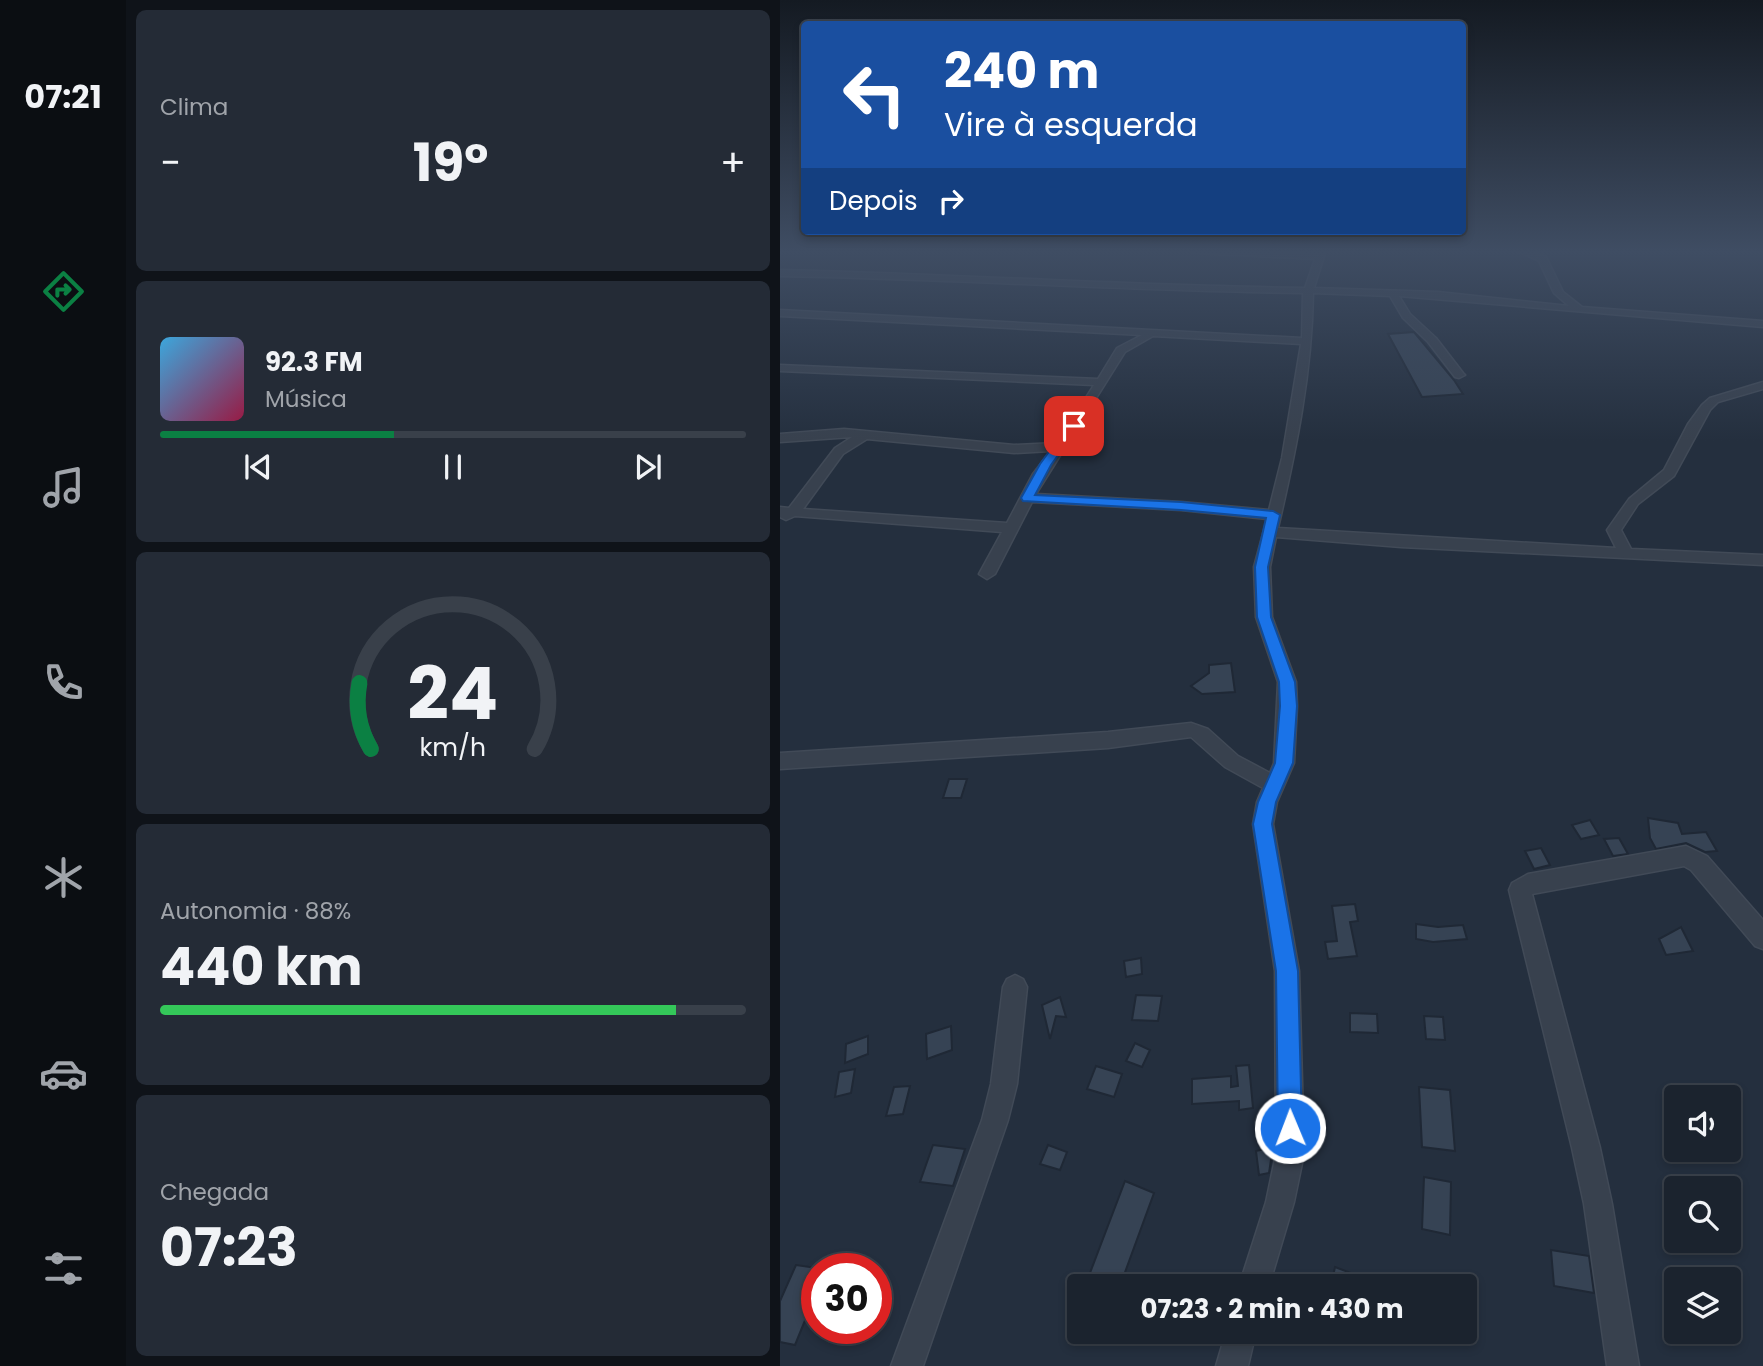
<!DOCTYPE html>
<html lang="pt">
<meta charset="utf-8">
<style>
body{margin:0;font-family:Poppins,sans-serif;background:#242b36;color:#f1f3f6;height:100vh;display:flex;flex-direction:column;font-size:26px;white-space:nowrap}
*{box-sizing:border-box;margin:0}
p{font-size:23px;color:#a0a4aa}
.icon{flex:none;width:38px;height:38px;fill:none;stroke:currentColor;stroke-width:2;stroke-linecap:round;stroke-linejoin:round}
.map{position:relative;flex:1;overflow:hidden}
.drawer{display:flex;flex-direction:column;gap:10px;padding:10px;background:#0f1319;width:654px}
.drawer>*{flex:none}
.banner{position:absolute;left:21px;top:21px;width:665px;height:214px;border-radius:7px;box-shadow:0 4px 10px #0003,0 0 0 2px #39404a;background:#1a4fa0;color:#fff;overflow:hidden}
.buttons{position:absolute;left:884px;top:1085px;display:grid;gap:14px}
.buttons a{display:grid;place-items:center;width:77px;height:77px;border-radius:7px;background:#1b232e;box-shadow:0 4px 10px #0003,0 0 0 2px #39404a;font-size:35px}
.speed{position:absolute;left:21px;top:1253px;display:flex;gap:14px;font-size:35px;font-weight:700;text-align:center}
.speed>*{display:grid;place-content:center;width:91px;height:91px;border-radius:50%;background:#1b232e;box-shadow:0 4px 10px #0003,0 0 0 2px #39404a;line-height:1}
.speed .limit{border:10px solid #d22;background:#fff;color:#111}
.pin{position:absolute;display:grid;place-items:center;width:60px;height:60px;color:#fff;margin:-30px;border-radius:14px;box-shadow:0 4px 10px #0006}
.me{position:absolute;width:77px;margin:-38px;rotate:359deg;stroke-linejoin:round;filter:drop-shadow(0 0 5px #0008)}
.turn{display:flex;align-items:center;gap:24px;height:147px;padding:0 28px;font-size:32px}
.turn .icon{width:91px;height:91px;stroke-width:2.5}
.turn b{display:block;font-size:49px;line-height:60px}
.then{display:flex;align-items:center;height:66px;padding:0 28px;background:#0003;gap:14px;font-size:26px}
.big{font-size:52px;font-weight:700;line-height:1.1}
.drawer .card{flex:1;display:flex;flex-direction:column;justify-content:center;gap:10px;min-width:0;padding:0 24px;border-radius:10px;background:#242b36}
.drawer .dial{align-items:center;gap:0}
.dial svg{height:182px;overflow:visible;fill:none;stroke:#39404a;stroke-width:7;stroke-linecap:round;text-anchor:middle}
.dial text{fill:#f1f3f6;stroke:none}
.song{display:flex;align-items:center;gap:21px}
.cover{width:84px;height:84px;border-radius:10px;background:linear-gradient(135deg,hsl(200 70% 55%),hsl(340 70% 35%))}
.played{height:7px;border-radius:4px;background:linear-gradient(90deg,#0b8043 40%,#39404a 40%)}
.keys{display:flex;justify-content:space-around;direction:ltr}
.heat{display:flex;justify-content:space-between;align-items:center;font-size:38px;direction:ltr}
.charge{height:10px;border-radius:5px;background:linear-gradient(90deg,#34c759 88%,#39404a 0)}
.trip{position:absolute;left:287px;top:1274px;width:410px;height:70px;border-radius:7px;background:#1b232e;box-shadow:0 4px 10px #0003,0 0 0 2px #39404a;font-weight:700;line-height:70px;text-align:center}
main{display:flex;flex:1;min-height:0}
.menu{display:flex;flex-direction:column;width:126px;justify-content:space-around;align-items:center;background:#0b0e12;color:#a0a4aa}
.menu .icon{width:49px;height:49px}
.menu .selected{color:#0b8043}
.menu b{font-size:32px;color:#f1f3f6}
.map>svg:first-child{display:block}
.building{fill:#364354;stroke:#1f2835;stroke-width:2}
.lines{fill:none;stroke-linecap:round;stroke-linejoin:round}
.street-casing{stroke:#414a57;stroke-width:3}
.street{fill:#38414e;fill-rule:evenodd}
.route{fill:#1a73e8;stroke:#114b97;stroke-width:2}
</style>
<main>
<nav class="menu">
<b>07:21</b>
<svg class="icon selected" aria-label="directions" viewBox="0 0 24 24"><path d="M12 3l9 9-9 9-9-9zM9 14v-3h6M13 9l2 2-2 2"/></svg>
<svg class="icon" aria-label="music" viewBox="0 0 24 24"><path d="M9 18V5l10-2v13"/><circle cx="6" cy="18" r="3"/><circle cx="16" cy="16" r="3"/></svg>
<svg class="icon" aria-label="phone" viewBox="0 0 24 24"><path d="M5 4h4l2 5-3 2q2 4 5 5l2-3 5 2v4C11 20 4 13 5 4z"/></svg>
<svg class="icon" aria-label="climate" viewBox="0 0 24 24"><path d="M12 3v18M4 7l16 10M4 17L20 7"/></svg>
<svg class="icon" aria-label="car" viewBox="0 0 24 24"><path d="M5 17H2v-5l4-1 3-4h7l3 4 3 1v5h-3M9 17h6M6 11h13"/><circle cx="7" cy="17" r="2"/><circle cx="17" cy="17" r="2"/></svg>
<svg class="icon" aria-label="filters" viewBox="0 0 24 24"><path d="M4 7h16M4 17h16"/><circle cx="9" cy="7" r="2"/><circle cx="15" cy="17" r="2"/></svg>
</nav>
<section class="drawer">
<div class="card"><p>Clima</p>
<div class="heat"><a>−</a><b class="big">19°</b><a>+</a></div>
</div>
<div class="card">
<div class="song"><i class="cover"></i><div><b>92.3 FM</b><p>Música</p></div></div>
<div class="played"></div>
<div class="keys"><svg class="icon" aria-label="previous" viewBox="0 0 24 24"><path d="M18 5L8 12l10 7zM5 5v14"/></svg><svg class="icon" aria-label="pause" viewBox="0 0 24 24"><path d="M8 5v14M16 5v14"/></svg><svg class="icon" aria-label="next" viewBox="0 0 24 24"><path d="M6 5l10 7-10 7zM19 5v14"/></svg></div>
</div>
<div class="card dial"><svg viewBox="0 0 100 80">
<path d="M14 69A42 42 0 1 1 86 69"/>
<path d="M14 69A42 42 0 0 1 9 40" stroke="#0b8043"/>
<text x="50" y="56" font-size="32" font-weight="700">24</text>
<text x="50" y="72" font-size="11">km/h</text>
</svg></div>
<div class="card"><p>Autonomia · 88%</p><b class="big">440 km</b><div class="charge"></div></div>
<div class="card"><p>Chegada</p><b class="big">07:23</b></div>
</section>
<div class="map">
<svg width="983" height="1366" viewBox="0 0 983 1366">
<rect width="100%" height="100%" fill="#242f3e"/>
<!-- building -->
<g class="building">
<path d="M634 332 674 380 683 394 642 397 608 334Z"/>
<path d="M451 663 455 692 422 694 411 686 429 673V665Z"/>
<path d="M169 779H187L181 798H163Z"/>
<path d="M868 818 898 823 902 834 926 832 937 851 925 852 906 843 876 849 870 838Z"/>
<path d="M810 820 819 835 801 839 792 825Z"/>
<path d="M839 838 848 854 833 856 824 839Z"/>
<path d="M761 848 770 865 754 869 745 851Z"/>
<path d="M575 904 578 921 570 922 577 956 548 959 545 942 557 941 552 906Z"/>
<path d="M636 924 658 927 683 925 687 939 653 942 636 939Z"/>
<path d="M901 927 913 951 886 955 879 939Z"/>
<path d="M361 958 362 974 346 977 344 961Z"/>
<path d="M356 995 382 996 378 1021 352 1020Z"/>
<path d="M280 997 286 1017 276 1016 270 1039 262 1005Z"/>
<path d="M570 1013 597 1014 598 1033 570 1032Z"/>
<path d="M644 1016 663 1017 665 1040 646 1039Z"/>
<path d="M171 1026 172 1050 147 1059 146 1034Z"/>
<path d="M88 1036V1054L65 1063 66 1044Z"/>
<path d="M355 1043 370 1050 362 1067 346 1061Z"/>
<path d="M469 1065 473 1108 459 1110V1101L412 1104V1079L451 1076V1087L458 1086 456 1066Z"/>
<path d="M316 1066 342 1074 334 1097 307 1089Z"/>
<path d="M75 1069 71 1093 55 1097 59 1072Z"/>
<path d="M130 1086 123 1114 106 1116 114 1087Z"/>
<path d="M639 1087 670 1090 675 1151 642 1147Z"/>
<path d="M153 1145 185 1149 173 1186 140 1182Z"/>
<path d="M268 1145 287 1152 280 1170 260 1164Z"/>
<path d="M493 1147 489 1173 479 1175 476 1151Z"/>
<path d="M644 1177 671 1182 670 1235 642 1229Z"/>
<path d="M345 1181 374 1193 340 1286H305Z"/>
<path d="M771 1250 809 1256 814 1293 774 1286Z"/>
<path d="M16 1265 37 1268V1291L15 1345 0 1342V1301Z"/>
<path d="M555 1267 602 1285V1286H551Z"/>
</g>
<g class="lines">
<!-- street casing -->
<g class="street-casing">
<g id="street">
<path d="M411 250 536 254 538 250H546L534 288 658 292 789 306 774 293 759 261 735 250H747L766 257 783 292 802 307 983 321V327L619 296 630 314 656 338 683 373 685 375 679 378 675 377 648 342 623 318 610 296 533 293C532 373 516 451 498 528L836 548 827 530 849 499 884 470 908 424 922 405 930 398 983 382V389L938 402 930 410 894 476 858 504 841 530 851 549 983 555V565L621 547 496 537 490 567 492 617 516 682 517 706 514 763 497 802 493 824 519 971 524 1154 514 1202 489 1286H459L486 1202 496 1154 495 971 473 824 477 802 483 788 445 767 411 737 328 748 0 769V753L328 732 411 723 428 729 458 756 490 773 494 763 498 682 476 617 474 567 487 519 401 510 252 502 215 574 207 579 199 574 222 532 15 516 6 520 0 517V507L9 508 55 448 72 437 0 442V434L64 429 234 445 277 443 314 385 0 371V365L318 379 337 348 362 335 0 316V310L522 338 523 293C349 291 175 279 0 276V270C175 274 350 286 525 288L535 259 415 253ZM373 336 521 344 502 458 489 510 401 502 256 494 345 352ZM87 439 234 453 271 451 253 474 227 523 23 509 63 454Z"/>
<path d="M906 846 927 856 983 920V949L975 946 911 870 904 866 752 894 820 1148 832 1204 859 1366H827L804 1204 792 1148 729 890 732 883 748 874Z"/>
<path d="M235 975 243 979 247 987 237 1084 228 1120 143 1366H111L202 1120 211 1084 223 987 227 979Z"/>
<path d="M446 1332H476L468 1366H436Z"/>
</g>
</g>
<!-- street -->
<use href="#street" class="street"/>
</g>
<!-- sky -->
<linearGradient id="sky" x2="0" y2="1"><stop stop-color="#141a22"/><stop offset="0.57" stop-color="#3f4d63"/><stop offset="1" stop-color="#3f4d63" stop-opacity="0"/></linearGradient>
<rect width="983" height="441" fill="url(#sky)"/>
<!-- route -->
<path class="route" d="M290 423 299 426 271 465 255 495 401 502 493 511 500 515 488 567 491 617 515 682 517 706 513 763 496 802 492 824 518 971 522 1128 519 1136 510 1140 501 1136 498 1128 496 971 473 824 478 802 495 763 500 706 499 682 477 617 475 567 486 518 401 510 243 501 241 498 260 464Z"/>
</svg>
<div class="buttons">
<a><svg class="icon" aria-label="sound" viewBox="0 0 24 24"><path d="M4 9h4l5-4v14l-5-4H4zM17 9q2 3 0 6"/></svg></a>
<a><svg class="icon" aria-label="search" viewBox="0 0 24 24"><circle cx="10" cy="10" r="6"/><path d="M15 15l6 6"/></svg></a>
<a><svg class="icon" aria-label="layers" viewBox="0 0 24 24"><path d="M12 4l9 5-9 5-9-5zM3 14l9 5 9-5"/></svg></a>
</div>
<div class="speed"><div class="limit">30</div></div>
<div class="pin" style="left:294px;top:426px;background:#d93025"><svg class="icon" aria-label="arrive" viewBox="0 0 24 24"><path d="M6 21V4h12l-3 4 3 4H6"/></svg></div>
<svg class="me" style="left:510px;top:1128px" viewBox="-20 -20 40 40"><circle r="17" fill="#1a73e8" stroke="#fff" stroke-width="3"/><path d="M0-11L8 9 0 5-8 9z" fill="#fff"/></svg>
<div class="trip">07:23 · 2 min · 430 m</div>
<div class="banner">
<div class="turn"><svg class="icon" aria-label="left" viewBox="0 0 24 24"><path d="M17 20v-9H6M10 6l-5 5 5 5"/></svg><div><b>240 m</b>Vire à esquerda</div></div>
<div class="then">Depois<svg class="icon" aria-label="right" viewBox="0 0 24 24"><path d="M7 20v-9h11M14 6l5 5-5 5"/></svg></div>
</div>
</div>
</main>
